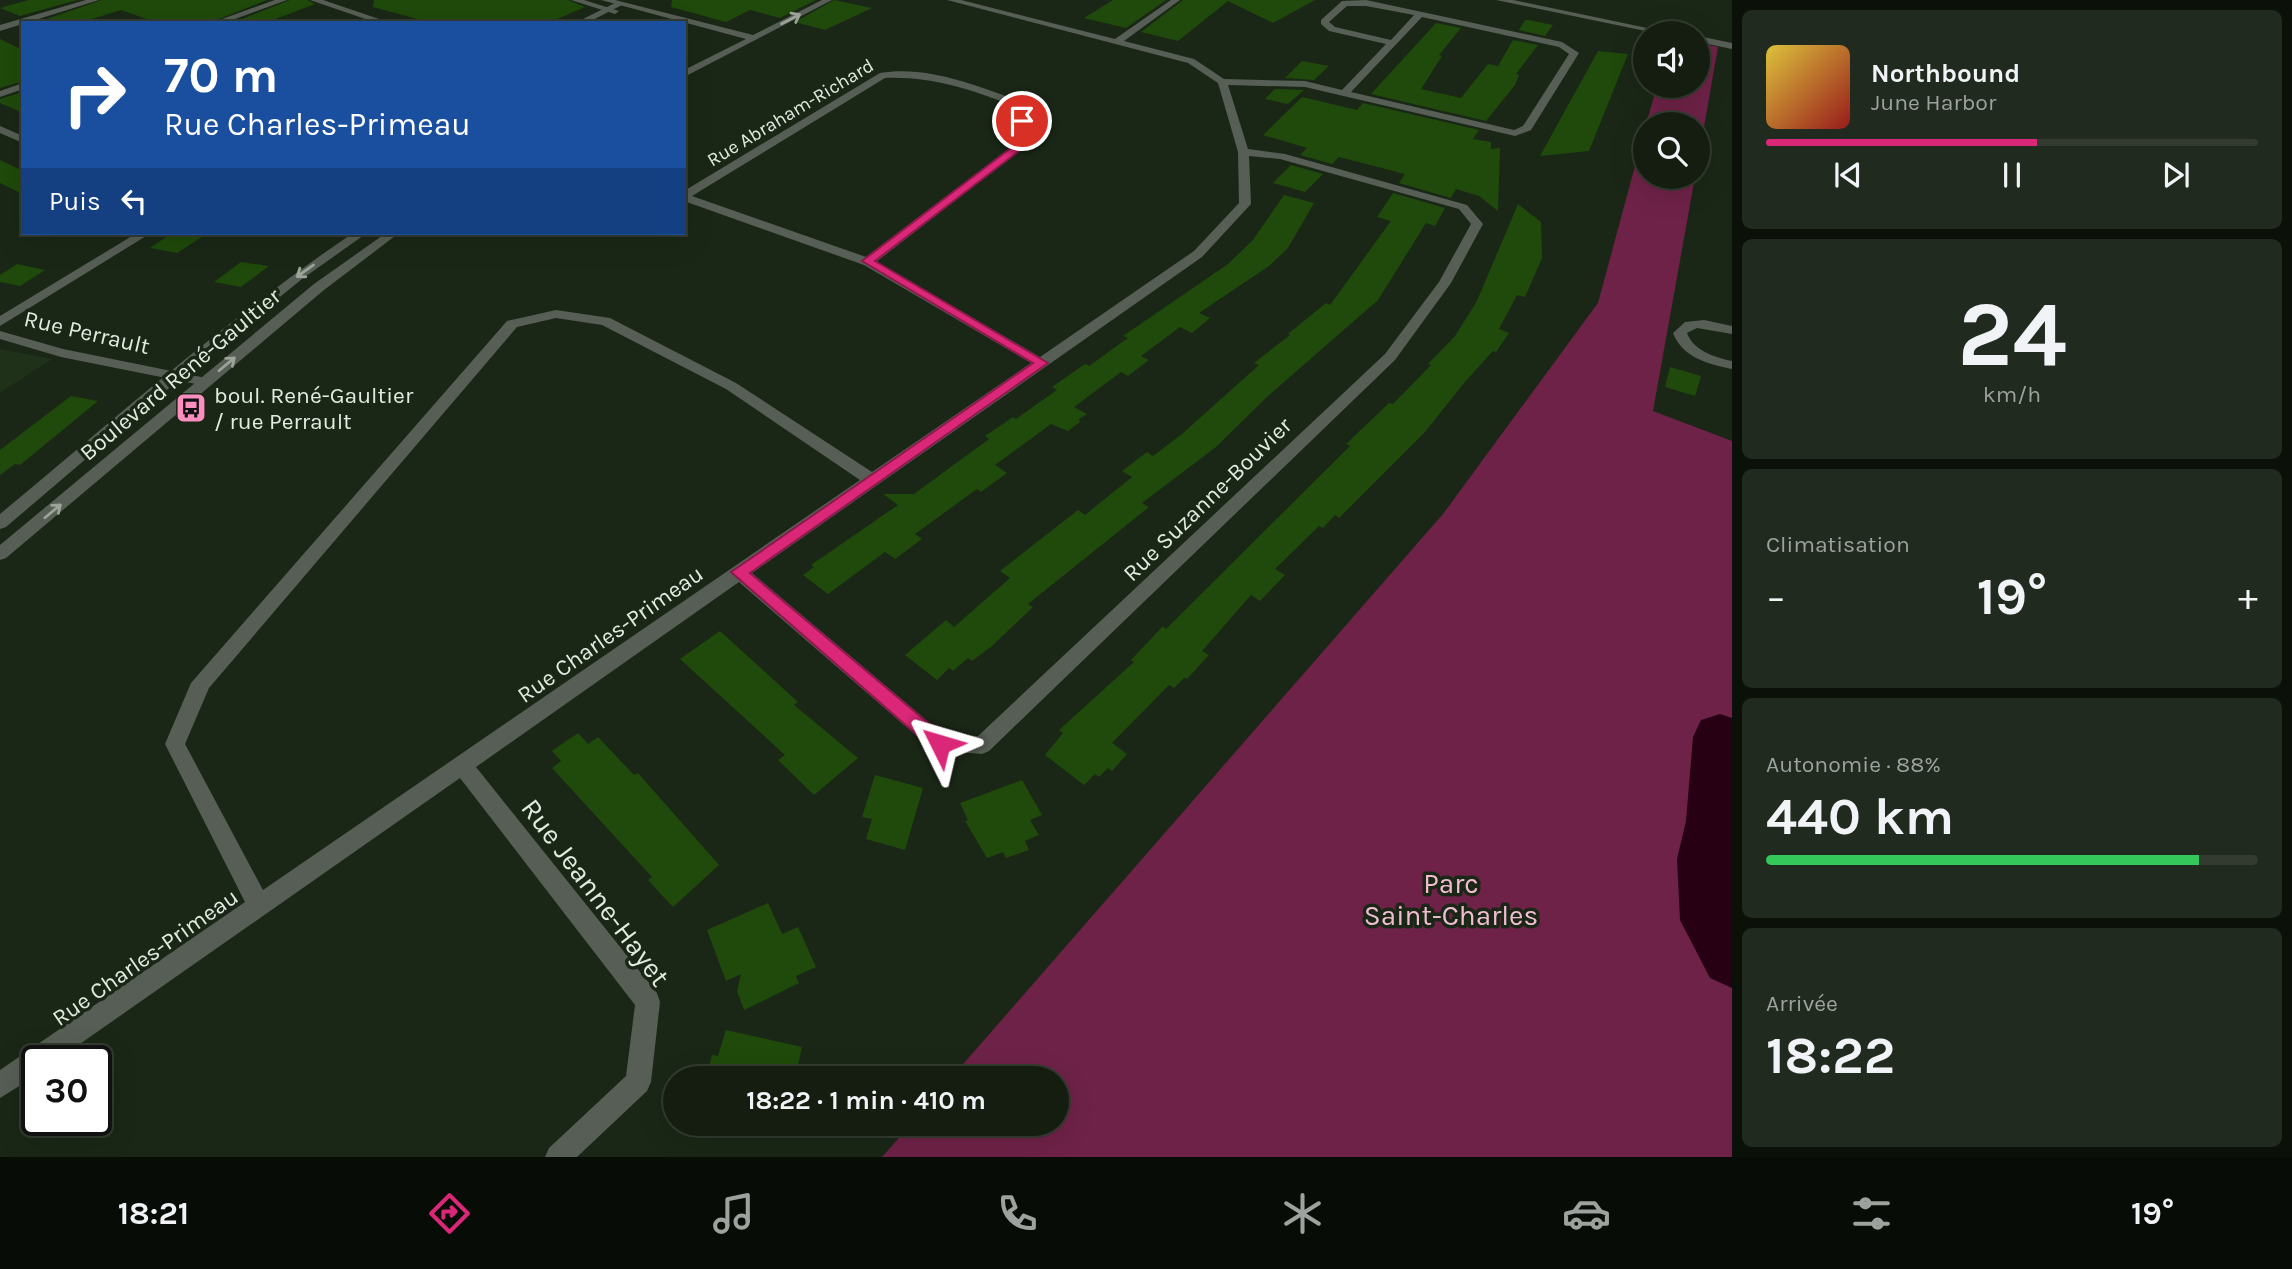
<!DOCTYPE html>
<html lang="fr">
<meta charset="utf-8">
<style>
body{margin:0;font-family:Karla,sans-serif;background:#212a1e;color:#f1f3f6;height:100vh;display:flex;flex-direction:column;font-size:26px;white-space:nowrap}
*{box-sizing:border-box;margin:0}
p{font-size:23px;color:#9da29f}
.icon{flex:none;width:38px;height:38px;fill:none;stroke:currentColor;stroke-width:2;stroke-linecap:round;stroke-linejoin:round}
.map{position:relative;flex:1;overflow:hidden}
.panel{display:flex;flex-direction:column;gap:10px;padding:10px;background:#0b1009;width:560px}
.panel>*{flex:none}
.banner{position:absolute;left:21px;top:21px;width:665px;height:214px;border-radius:0px;box-shadow:0 7px 28px #0002,0 0 0 2px #333b30;background:#1a4fa0;color:#fff;overflow:hidden}
.controls{position:absolute;left:1633px;top:21px;display:grid;gap:14px}
.controls a{display:grid;place-items:center;width:77px;height:77px;border-radius:50%;background:#141d10;box-shadow:0 7px 28px #0002,0 0 0 2px #333b30;font-size:35px}
.speed{position:absolute;left:21px;top:1045px;display:flex;gap:14px;font-size:35px;font-weight:700;text-align:center}
.speed>*{display:grid;place-content:center;width:91px;height:91px;border-radius:50%;background:#141d10;box-shadow:0 7px 28px #0002,0 0 0 2px #333b30;line-height:1}
.speed .limit{border:4px solid #111;border-radius:10px;background:#fff;color:#111}
.pin{position:absolute;display:grid;place-items:center;width:60px;height:60px;color:#fff;margin:-30px;border:4px solid #fff;border-radius:50%;box-shadow:0 2px 7px #0007}
.me{position:absolute;width:77px;margin:-38px;rotate:310deg;stroke-linejoin:round;filter:drop-shadow(0 0 5px #0008)}
.turn{display:flex;align-items:center;gap:24px;height:147px;padding:0 28px;font-size:32px}
.turn .icon{width:91px;height:91px;stroke-width:2.5}
.turn b{display:block;font-size:49px;line-height:60px}
.then{display:flex;align-items:center;height:66px;padding:0 28px;background:#0003;gap:14px;font-size:26px}
.big{font-size:52px;font-weight:700;line-height:1.1}
.panel .tile{flex:1;display:flex;flex-direction:column;justify-content:center;gap:10px;min-width:0;padding:0 24px;border-radius:10px;background:#212a1e}
.panel .dial{align-items:center;gap:0}
.dial b{font-size:91px;line-height:1}
.song{display:flex;align-items:center;gap:21px}
.cover{width:84px;height:84px;border-radius:10px;background:linear-gradient(135deg,hsl(50 70% 55%),hsl(0 70% 35%))}
.played{height:7px;border-radius:4px;background:linear-gradient(90deg,#db2777 55%,#333b30 55%)}
.keys{display:flex;justify-content:space-around;direction:ltr}
.heat{display:flex;justify-content:space-between;align-items:center;font-size:38px;direction:ltr}
.charge{height:10px;border-radius:5px;background:linear-gradient(90deg,#34c759 88%,#333b30 0)}
.trip{position:absolute;left:663px;top:1066px;width:406px;height:70px;border-radius:35px;background:#141d10;box-shadow:0 7px 28px #0002,0 0 0 2px #333b30;font-weight:700;line-height:70px;text-align:center}
.dock{display:flex;height:112px;justify-content:space-around;align-items:center;background:#080c06;color:#9da29f}
.dock .icon{width:49px;height:49px}
.dock .on{color:#db2777}
.dock b{font-size:32px;color:#f1f3f6}
main{display:flex;flex:1;min-height:0}
.map>svg:first-child{display:block}
.built{fill:#20311a}
.green{fill:#6e2247}
.lines{fill:none;stroke-linecap:round;stroke-linejoin:round}
.river{fill:#280014;fill-rule:evenodd}
.building{fill:#1f4a0b}
.minor{fill:#575e55;fill-rule:evenodd}
.tertiary{fill:#575e55;fill-rule:evenodd}
.oneway{stroke:#9ca49a}
.route{fill:#db2777;stroke:#8e194d;stroke-width:2}
.labels{text-anchor:middle;stroke-width:7;stroke-linejoin:round;paint-order:stroke}
.far-street-label{font-size:19px;fill:#e2ebe0;stroke:#1a2716}
.street-label{font-size:23px;fill:#e2ebe0;stroke:#1a2716}
.poi-label{font-size:23px;fill:#e2ebe0;stroke:#1a2716;text-anchor:start}
.near-park-label{font-size:28px;fill:#f0bdd1;stroke:#1a2716}
.near-street-label{font-size:28px;fill:#e2ebe0;stroke:#1a2716}
</style>
<main>
<div class="map">
<svg width="1732" height="1157" viewBox="0 0 1732 1157">
<rect width="100%" height="100%" fill="#1a2716"/>
<!-- built -->
<path class="built" d="M0 349 52 359 0 393Z"/>
<!-- green -->
<g class="green">
<path d="M1698 43 1718 47 1698 161V124H1646L1657 86H1698Z"/>
<path d="M1645 129V177H1695L1653 411 1732 441V742L1720 738 1715 821 1707 859 1711 920 1732 956V1157H882L911 1124H1057V1078H951L1443 514 1598 303Z"/>
</g>
<g class="lines">
<!-- river -->
<path class="river" d="M1720 714 1732 718V988L1710 978 1680 920 1677 859 1686 821 1693 737 1701 720Z"/>
</g>
<!-- building -->
<g class="building">
<path d="M29 0H77L20 16 0 8Z"/>
<path d="M102 0H267L209 23H158L121 10 79 23H35Z"/>
<path d="M290 0H307L315 4 265 23H232Z"/>
<path d="M374 0H568L585 7 548 23H432L373 7Z"/>
<path d="M672 0H816L780 18 750 10 726 22 671 7Z"/>
<path d="M834 0 872 8 825 30 795 22Z"/>
<path d="M1113 0H1166L1126 28 1084 18Z"/>
<path d="M1183 0H1315L1273 23 1228 1 1178 41 1141 32Z"/>
<path d="M1525 20H1528L1553 25 1545 36 1519 30Z"/>
<path d="M1436 23 1461 28 1439 55 1442 56 1421 89 1461 98 1488 64 1498 66 1513 40 1538 45 1516 74 1519 75 1515 85 1486 121 1371 94Z"/>
<path d="M0 39 23 50V81L0 88Z"/>
<path d="M1598 51 1628 54 1589 151 1540 156Z"/>
<path d="M1302 61 1329 66 1314 80 1285 78Z"/>
<path d="M1275 89 1304 90 1288 104 1265 99Z"/>
<path d="M23 92V113L0 103V99Z"/>
<path d="M1302 97 1357 110 1363 103 1479 130 1473 139 1491 142V149L1500 148 1498 211 1479 196 1456 189 1451 198 1399 183 1405 174 1339 157 1332 164 1300 155 1307 148 1263 135Z"/>
<path d="M0 160 23 171V194L0 183Z"/>
<path d="M1291 165 1323 174 1305 192 1273 183Z"/>
<path d="M1393 193 1445 208 1435 226 1426 223 1378 300 1268 396 1216 447 1142 503 1149 507 1028 604 1033 607 992 646 972 661 968 658 953 671 949 668 937 680 905 655 946 620 954 627 1010 578 1000 571 1078 510 1085 515 1132 477 1122 471 1147 452 1153 456 1182 434 1259 365 1254 363 1290 335 1288 334 1326 303 1330 305 1391 221 1377 217Z"/>
<path d="M1284 195 1314 203 1288 248 1269 266 1199 313 1210 318 1192 333 1180 327 1141 356 1149 360 1128 376 1121 372 1074 407 1087 414 1079 419 1080 422 1068 431 1051 424 995 465 1007 473 981 492 977 489 915 534 922 539 895 559 885 552 828 594 803 575 814 567 811 565 898 505 883 494H914L989 439 985 436 1013 417 1016 419 1057 390 1052 387 1085 364 1089 366 1128 338 1123 336 1228 264 1253 240Z"/>
<path d="M1518 204 1541 222 1542 258 1525 297 1517 295 1499 329 1509 333 1496 352 1493 351 1464 383 1425 432 1339 518 1335 515 1323 528 1319 526 1275 569 1285 575 1260 601 1251 595 1202 651 1209 655 1187 679 1184 678 1174 688 1169 685 1112 743 1127 754 1112 771 1108 768 1099 777 1095 774 1084 785 1045 755 1063 733 1059 730 1134 662 1131 660 1163 626 1166 629 1350 446 1346 444 1389 403 1393 404 1431 365 1428 364 1455 336 1477 301Z"/>
<path d="M172 233H208L177 253 150 248Z"/>
<path d="M241 262 269 266 241 287 214 282Z"/>
<path d="M17 264 45 270 20 286 0 282V275Z"/>
<path d="M1670 367 1701 376 1695 396 1665 387Z"/>
<path d="M71 396 98 401 20 465 15 464 0 475V450Z"/>
<path d="M720 631 798 702 794 705 858 758 814 795 778 760 785 755 680 659Z"/>
<path d="M578 733 588 744 598 737 634 775 638 773 719 865 673 907 648 880 652 877 552 768 561 761 552 751Z"/>
<path d="M875 775 923 788 905 850 866 839 872 819 862 817Z"/>
<path d="M1022 780 1042 815 1030 820 1039 835 1025 841 1029 850 1006 858 1003 852 987 858 965 821 968 820 960 803Z"/>
<path d="M768 903 782 934 798 927 816 967 796 976 799 983 744 1010 737 991 741 974 726 981 707 930Z"/>
<path d="M726 1030 802 1047 795 1078H706L712 1055 718 1056Z"/>
</g>
<g class="lines">
<!-- minor -->
<g class="minor">
<path d="M86 0H99L0 31V25Z"/>
<path d="M275 0H287L224 23H211Z"/>
<path d="M310 0H323L391 23H377Z"/>
<path d="M947 0H961L1115 39 1171 0H1180L1124 41 1194 59 1224 79 1305 81 1342 90 1386 44 1329 31 1321 24V20L1342 1 1366 0 1562 42 1579 53 1531 130 1515 136 1305 87 1228 85 1248 149 1285 154 1467 205 1483 224 1451 283 1395 360 989 751 982 754 933 750 739 582 476 767 657 993 660 1002 651 1082 647 1091 577 1157H545L549 1148 626 1076 635 1005 460 778 57 1060H37V1075L0 1098V1070L245 902 165 744 191 683 507 321 556 310 610 318 736 383 872 472 1031 363 864 265 684 201V191L880 73C926 65 976 85 1019 101L1027 121 1019 151 876 262 1040 357 1194 251 1239 203 1238 152 1218 83 1188 63ZM1347 6H1366L1414 15 1391 40 1335 27 1329 22ZM1422 17 1559 47 1569 54 1523 126 1514 130 1351 92ZM885 78C930 76 970 89 1011 105L1017 121 1010 148 866 257 692 196ZM1249 156 1280 159 1459 209 1471 224 1439 282 1385 354 978 736 944 735 752 573 1202 257 1251 204ZM556 318 602 325 726 389 860 480 263 890 185 744 209 688 517 327Z"/>
<path d="M617 2 624 4 587 23H575Z"/>
<path d="M23 83V89L0 97V91Z"/>
<path d="M0 126 23 136V143L0 133Z"/>
<path d="M137 233H151L0 326V316Z"/>
<path d="M1704 320 1732 326V334L1697 328 1687 333C1694 351 1714 357 1732 361V369C1708 364 1683 358 1673 333L1685 322Z"/>
<path d="M0 331 63 349 206 378 213 382 206 386 61 357 0 339Z"/>
</g>
<!-- tertiary -->
<g class="tertiary">
<path d="M571 0H584L619 11 615 14Z"/>
<path d="M601 0H615L753 35 822 0H832L684 77V70L746 39Z"/>
<path d="M1496 0H1513L1671 33H1655Z"/>
<path d="M1698 36 1732 43V49L1698 42Z"/>
<path d="M353 233H367L302 279 202 360 6 527 0 529V514C116 418 229 317 353 233Z"/>
<path d="M386 233H399L324 290 6 558 0 560V545L314 284Z"/>
</g>
</g>
<!-- one-way arrows -->
<defs><path id="oneway-shaft" d="M-6 0H5M1.5-3L5.5 0L1.5 3" fill="none" stroke-width="1.6" stroke-linecap="round" stroke-linejoin="round" transform="scale(1.75)"/></defs>
<g class="oneway">
<use href="#oneway-shaft" transform="translate(791 19) rotate(-27)"/>
<use href="#oneway-shaft" transform="translate(305 271) rotate(145)"/>
<use href="#oneway-shaft" transform="translate(227 364) rotate(-40)"/>
<use href="#oneway-shaft" transform="translate(53 511) rotate(-40)"/>
</g>
<!-- route -->
<path class="route" d="M1022 119 1027 121 1019 151 875 261 1048 363 750 573 946 738 949 744 946 749H933L731 572 1033 363 862 261 1011 148 1018 121Z"/>
<!-- icons -->
<defs>
<g id="bus-square" transform="scale(1.575)"><rect x="-9" y="-9" width="18" height="18" rx="4" fill="#fd8ebe" stroke="#1a2716"/><path d="M-5-6H5V4H4V6H2V4H-2V6H-4V4H-5ZM-3.5-4V0h7V-4ZM-3.5 1.2v1.5H-2V1.2ZM2 1.2v1.5H3.5V1.2Z" fill="#111"/></g>
</defs>
<g fill-rule="evenodd">
<use href="#bus-square" x="191" y="408"/>
</g>
<g class="labels">
<!-- far-street labels -->
<g class="far-street-label">
<text transform="translate(790 112) rotate(-31)" y="7">Rue Abraham-Richard</text>
</g>
<!-- street labels -->
<g class="street-label">
<text transform="translate(87 332) rotate(13)" y="8">Rue Perrault</text>
<text transform="translate(180 374) rotate(-40)" y="8">Boulevard René-Gaultier</text>
<text transform="translate(1207 499) rotate(-44)" y="8">Rue Suzanne-Bouvier</text>
<text transform="translate(610 634) rotate(-35)" y="8">Rue Charles-Primeau</text>
<text transform="translate(145 957) rotate(-35)" y="8">Rue Charles-Primeau</text>
</g>
<!-- poi labels -->
<g class="poi-label">
<text x="214" y="403">boul. René-Gaultier<tspan x="214" dy="26">/ rue Perrault</tspan></text>
</g>
<!-- near-park labels -->
<g class="near-park-label">
<text x="1451" y="893">Parc<tspan x="1451" dy="32">Saint-Charles</tspan></text>
</g>
<!-- near-street labels -->
<g class="near-street-label">
<text transform="translate(596 892) rotate(53)" y="10">Rue Jeanne-Hayet</text>
</g>
</g>
</svg>
<div class="controls">
<a><svg class="icon" aria-label="sound" viewBox="0 0 24 24"><path d="M4 9h4l5-4v14l-5-4H4zM17 9q2 3 0 6"/></svg></a>
<a><svg class="icon" aria-label="search" viewBox="0 0 24 24"><circle cx="10" cy="10" r="6"/><path d="M15 15l6 6"/></svg></a>
</div>
<div class="speed"><div class="limit">30</div></div>
<div class="pin" style="left:1022px;top:121px;background:#d93025"><svg class="icon" aria-label="arrive" viewBox="0 0 24 24"><path d="M6 21V4h12l-3 4 3 4H6"/></svg></div>
<svg class="me" style="left:940px;top:744px" viewBox="-20 -20 40 40"><path d="M0-17L14 15 0 8-14 15z" fill="#db2777" stroke="#fff" stroke-width="4"/></svg>
<div class="trip">18:22 · 1 min · 410 m</div>
<div class="banner">
<div class="turn"><svg class="icon" aria-label="right" viewBox="0 0 24 24"><path d="M7 20v-9h11M14 6l5 5-5 5"/></svg><div><b>70 m</b>Rue Charles-Primeau</div></div>
<div class="then">Puis<svg class="icon" aria-label="left" viewBox="0 0 24 24"><path d="M17 20v-9H6M10 6l-5 5 5 5"/></svg></div>
</div>
</div>
<section class="panel">
<div class="tile">
<div class="song"><i class="cover"></i><div><b>Northbound</b><p>June Harbor</p></div></div>
<div class="played"></div>
<div class="keys"><svg class="icon" aria-label="previous" viewBox="0 0 24 24"><path d="M18 5L8 12l10 7zM5 5v14"/></svg><svg class="icon" aria-label="pause" viewBox="0 0 24 24"><path d="M8 5v14M16 5v14"/></svg><svg class="icon" aria-label="next" viewBox="0 0 24 24"><path d="M6 5l10 7-10 7zM19 5v14"/></svg></div>
</div>
<div class="tile dial"><b>24</b><p>km/h</p></div>
<div class="tile"><p>Climatisation</p>
<div class="heat"><a>−</a><b class="big">19°</b><a>+</a></div>
</div>
<div class="tile"><p>Autonomie · 88%</p><b class="big">440 km</b><div class="charge"></div></div>
<div class="tile"><p>Arrivée</p><b class="big">18:22</b></div>
</section>
</main>
<nav class="dock">
<b>18:21</b>
<svg class="icon on" aria-label="directions" viewBox="0 0 24 24"><path d="M12 3l9 9-9 9-9-9zM9 14v-3h6M13 9l2 2-2 2"/></svg>
<svg class="icon" aria-label="music" viewBox="0 0 24 24"><path d="M9 18V5l10-2v13"/><circle cx="6" cy="18" r="3"/><circle cx="16" cy="16" r="3"/></svg>
<svg class="icon" aria-label="phone" viewBox="0 0 24 24"><path d="M5 4h4l2 5-3 2q2 4 5 5l2-3 5 2v4C11 20 4 13 5 4z"/></svg>
<svg class="icon" aria-label="climate" viewBox="0 0 24 24"><path d="M12 3v18M4 7l16 10M4 17L20 7"/></svg>
<svg class="icon" aria-label="car" viewBox="0 0 24 24"><path d="M5 17H2v-5l4-1 3-4h7l3 4 3 1v5h-3M9 17h6M6 11h13"/><circle cx="7" cy="17" r="2"/><circle cx="17" cy="17" r="2"/></svg>
<svg class="icon" aria-label="filters" viewBox="0 0 24 24"><path d="M4 7h16M4 17h16"/><circle cx="9" cy="7" r="2"/><circle cx="15" cy="17" r="2"/></svg>
<b>19°</b>
</nav>
